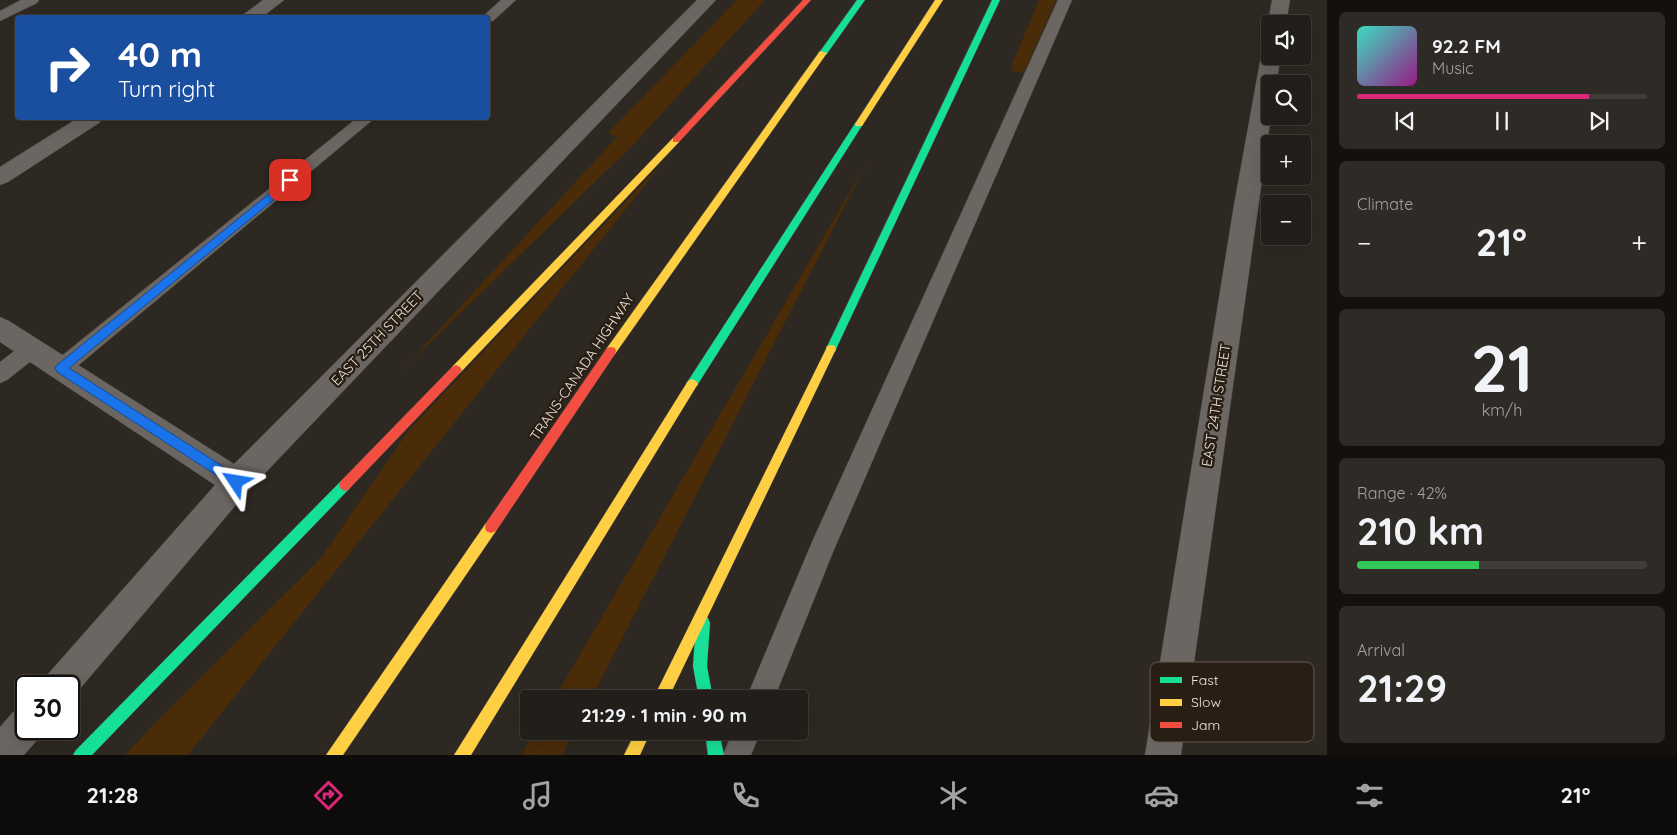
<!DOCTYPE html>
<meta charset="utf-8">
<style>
body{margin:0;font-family:Quicksand,sans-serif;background:#2e2b27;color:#f1f3f6;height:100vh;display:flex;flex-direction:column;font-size:19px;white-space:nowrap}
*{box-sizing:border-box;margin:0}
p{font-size:16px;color:#a2a2a2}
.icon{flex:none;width:28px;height:28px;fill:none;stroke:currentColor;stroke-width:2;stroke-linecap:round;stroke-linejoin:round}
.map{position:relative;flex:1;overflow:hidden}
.details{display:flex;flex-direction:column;gap:12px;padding:12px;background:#13100e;width:350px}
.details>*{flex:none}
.guide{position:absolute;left:15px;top:15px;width:475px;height:105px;border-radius:5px;box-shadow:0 5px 20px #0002,0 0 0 1px #3f3c39;background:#1a4fa0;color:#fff;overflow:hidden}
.fabs{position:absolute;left:1261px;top:15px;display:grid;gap:10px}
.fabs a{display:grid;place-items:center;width:50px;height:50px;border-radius:5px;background:#221e1a;box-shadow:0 5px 20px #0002,0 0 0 1px #3f3c39;font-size:25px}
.speed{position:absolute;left:15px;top:675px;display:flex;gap:10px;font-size:25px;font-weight:700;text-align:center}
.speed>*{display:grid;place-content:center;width:65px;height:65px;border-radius:50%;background:#221e1a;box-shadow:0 5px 20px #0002,0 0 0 1px #3f3c39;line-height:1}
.speed .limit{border:2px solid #111;border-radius:8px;background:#fff;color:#111}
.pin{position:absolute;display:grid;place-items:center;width:42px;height:42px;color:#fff;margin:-21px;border-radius:10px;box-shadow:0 2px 8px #0006}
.me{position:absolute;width:55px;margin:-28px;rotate:303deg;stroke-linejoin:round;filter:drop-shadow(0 0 4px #0008)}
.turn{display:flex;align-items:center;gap:18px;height:105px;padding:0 20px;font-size:22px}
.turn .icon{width:65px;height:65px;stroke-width:2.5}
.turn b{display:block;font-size:35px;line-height:42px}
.big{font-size:38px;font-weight:700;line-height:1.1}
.details .widget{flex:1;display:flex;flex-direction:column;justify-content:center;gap:8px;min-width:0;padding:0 18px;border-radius:8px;background:#2e2b27}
.details .dial{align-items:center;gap:0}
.dial b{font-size:65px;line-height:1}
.song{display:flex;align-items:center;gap:15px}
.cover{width:60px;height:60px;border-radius:8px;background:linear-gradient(135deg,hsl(170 70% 55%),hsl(310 70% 35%))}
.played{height:5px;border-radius:2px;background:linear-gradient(90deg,#db2777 80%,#3f3c39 80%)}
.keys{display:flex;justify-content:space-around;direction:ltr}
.heat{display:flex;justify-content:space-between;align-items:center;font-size:28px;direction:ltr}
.charge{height:8px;border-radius:4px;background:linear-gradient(90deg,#34c759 42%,#3f3c39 0)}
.trip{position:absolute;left:520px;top:690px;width:288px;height:50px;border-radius:5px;background:#221e1a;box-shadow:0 5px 20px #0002,0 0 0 1px #3f3c39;font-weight:700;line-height:50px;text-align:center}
.tab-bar{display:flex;height:80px;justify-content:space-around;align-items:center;background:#0e0c0a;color:#a2a2a2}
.tab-bar .icon{width:35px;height:35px}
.tab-bar .active{color:#db2777}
.tab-bar b{font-size:22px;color:#f1f3f6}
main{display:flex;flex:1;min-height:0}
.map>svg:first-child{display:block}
.green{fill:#4a2c08}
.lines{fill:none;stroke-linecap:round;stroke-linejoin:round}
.lane-casing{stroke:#49433e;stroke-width:1}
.street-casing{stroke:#49433e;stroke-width:1}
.fast-casing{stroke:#49433e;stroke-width:1}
.slow-casing{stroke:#49433e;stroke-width:1}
.jam-casing{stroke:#49433e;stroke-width:1}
.lane{fill:#6b6662;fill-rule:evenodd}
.street{fill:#6b6662;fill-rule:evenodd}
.fast{fill:#16e098;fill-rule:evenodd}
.slow{fill:#ffcf43;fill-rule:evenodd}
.jam{fill:#f24e42;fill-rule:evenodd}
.route{fill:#1a73e8;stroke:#114b97}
.labels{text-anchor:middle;stroke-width:5;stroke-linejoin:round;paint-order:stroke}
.street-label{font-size:14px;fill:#ece4dd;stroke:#291e13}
.key{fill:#291e13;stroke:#645950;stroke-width:1}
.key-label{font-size:14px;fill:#ece4dd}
</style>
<main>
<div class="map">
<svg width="1327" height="755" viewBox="0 0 1327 755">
<rect width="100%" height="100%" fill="#2e2822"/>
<!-- green -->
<g class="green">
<path d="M737 0H765L634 144 402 370 616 138 624 141 608 133Z"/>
<path d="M1039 0H1056L1026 67 1023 72H1014L1011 67 1013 62Z"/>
<path d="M666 159 188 755H125L153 725 321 558 409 430Z"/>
<path d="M868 161 591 699H554Z"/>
<path d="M535 731H574L562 755H521Z"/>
</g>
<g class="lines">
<!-- lane casing -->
<g class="lane-casing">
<g id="lane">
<path d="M21 0H39L37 3 0 21V11Z"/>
<path d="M501 0H516L493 21 488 22V18H481Z"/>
<path d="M1058 0H1072L833 552 774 699H746L812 542Z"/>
<path d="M357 118H375L68 374 61 377 54 374 50 368 54 362Z"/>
<path d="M33 340 40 342 43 348 40 354 7 380 0 383V362L26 342Z"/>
<path d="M733 731H761L751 755H723Z"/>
</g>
</g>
<!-- street casing -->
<g class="street-casing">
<g id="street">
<path d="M263 0H284L261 18H239Z"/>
<path d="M697 0H716L247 492 72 698 69 700V686H43L48 674 215 485 0 342V317L9 321 234 464Z"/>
<path d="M1272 0H1290L1286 24H1270V27L1268 24Z"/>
<path d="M1270 50V56H1281L1276 84H1270L1271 116 1181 755H1145L1234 205 1261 56 1264 52Z"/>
<path d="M78 118H103L99 123 8 182 0 185V167Z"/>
<path d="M26 707V729H43L39 738 24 755H0V727L13 712Z"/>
</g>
</g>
<!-- fast casing -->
<g class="fast-casing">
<g id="fast">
<path d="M857 0H865L826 55H820L819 53Z"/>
<path d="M992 0H1000L836 349 835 352H827L826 349Z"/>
<path d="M859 121 863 124 696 387H688L686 384 688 381 856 122Z"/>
<path d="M345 479 349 481 351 485 349 489 92 755H73L76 750 341 481Z"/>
<path d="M703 616 708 618 710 623 707 666 713 699H699L693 666 696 623 698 618Z"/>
<path d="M705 731H719L724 755H708Z"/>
</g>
</g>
<!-- slow casing -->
<g class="slow-casing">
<g id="slow">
<path d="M935 0H943L862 126H856L855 124Z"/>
<path d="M820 51 827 53 615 354H607L606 351 607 348Z"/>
<path d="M676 137 679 138V142L460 373H452L450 370 452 367 673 138Z"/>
<path d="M831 345 835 346 836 349 668 699H653L826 349 827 346Z"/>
<path d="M692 379 696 381 698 384 696 387 471 755H454L688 381Z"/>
<path d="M491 521 496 523 497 527 496 531 343 755H326L486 523Z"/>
<path d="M636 731H651L640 755H624Z"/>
</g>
</g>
<!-- jam casing -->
<g class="jam-casing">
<g id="jam">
<path d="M803 0H811L679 142H673V138Z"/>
<path d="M611 347 615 348 616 351 615 354 496 531 491 533 486 531 485 527 486 523 607 348Z"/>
<path d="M456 365 460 367 462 370 460 373 349 489 345 491 341 489 339 485 341 481 452 367Z"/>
</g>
</g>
<!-- lane -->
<use href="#lane" class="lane"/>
<!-- street -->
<use href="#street" class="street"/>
<!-- fast -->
<use href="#fast" class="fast"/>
<!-- slow -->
<use href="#slow" class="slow"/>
<!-- jam -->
<use href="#jam" class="jam"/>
</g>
<!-- route -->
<path class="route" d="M290 177 294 178V183L69 368 241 478 243 482 241 486 236 488 57 372 55 368 57 365Z"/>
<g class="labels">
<!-- street labels -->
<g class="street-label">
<text transform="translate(377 338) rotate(-46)" y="5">EAST 25TH STREET</text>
<text transform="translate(582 367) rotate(-56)" y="5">TRANS-CANADA HIGHWAY</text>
<text transform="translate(1216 405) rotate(-81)" y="5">EAST 24TH STREET</text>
</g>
</g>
<!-- legend -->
<rect x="1150" y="662" width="164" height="80" rx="8" class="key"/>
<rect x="1160" y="677" width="22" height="6" fill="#16e098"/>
<rect x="1160" y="699" width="22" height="7" fill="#ffcf43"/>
<rect x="1160" y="722" width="22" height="6" fill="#f24e42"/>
<g class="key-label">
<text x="1191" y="685">Fast</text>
<text x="1191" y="707">Slow</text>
<text x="1191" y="730">Jam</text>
</g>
</svg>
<div class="fabs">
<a><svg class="icon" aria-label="sound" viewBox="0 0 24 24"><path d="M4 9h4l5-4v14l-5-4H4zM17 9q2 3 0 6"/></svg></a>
<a><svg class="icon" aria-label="search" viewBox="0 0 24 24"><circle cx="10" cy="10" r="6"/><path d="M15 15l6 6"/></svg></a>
<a>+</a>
<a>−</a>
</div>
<div class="speed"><div class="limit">30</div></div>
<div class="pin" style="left:290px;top:180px;background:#d93025"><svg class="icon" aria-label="arrive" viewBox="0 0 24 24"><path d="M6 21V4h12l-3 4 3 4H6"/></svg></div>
<svg class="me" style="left:236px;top:482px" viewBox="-20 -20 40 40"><path d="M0-17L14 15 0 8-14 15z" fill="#1a73e8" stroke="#fff" stroke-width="4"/></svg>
<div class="trip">21:29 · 1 min · 90 m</div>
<div class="guide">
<div class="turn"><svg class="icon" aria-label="right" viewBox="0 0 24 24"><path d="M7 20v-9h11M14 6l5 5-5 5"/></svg><div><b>40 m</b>Turn right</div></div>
</div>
</div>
<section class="details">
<div class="widget">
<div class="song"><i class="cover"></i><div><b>92.2 FM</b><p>Music</p></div></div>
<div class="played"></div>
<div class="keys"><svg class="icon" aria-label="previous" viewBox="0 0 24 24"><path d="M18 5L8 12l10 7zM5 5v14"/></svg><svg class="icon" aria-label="pause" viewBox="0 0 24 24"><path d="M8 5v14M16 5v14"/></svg><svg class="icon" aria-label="next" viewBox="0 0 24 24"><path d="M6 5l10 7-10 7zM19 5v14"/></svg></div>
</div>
<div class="widget"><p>Climate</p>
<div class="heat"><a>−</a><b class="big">21°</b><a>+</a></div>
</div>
<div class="widget dial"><b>21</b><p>km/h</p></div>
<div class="widget"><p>Range · 42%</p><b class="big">210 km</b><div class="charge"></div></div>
<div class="widget"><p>Arrival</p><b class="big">21:29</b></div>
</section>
</main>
<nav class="tab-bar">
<b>21:28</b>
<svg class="icon active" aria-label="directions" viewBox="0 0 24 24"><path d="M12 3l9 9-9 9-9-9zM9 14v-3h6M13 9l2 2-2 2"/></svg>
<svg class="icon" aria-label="music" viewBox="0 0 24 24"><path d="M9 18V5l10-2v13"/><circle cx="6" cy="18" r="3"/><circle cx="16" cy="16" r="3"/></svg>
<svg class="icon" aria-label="phone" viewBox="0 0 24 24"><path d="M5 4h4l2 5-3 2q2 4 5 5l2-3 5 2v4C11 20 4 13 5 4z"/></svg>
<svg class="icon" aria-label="climate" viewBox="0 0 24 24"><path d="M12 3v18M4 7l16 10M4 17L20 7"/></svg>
<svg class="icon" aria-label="car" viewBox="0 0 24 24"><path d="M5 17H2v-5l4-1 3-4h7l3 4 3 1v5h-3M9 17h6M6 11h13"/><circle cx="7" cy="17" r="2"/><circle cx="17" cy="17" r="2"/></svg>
<svg class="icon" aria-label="filters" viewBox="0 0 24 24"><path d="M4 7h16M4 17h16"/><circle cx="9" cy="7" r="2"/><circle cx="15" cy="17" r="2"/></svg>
<b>21°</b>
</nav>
